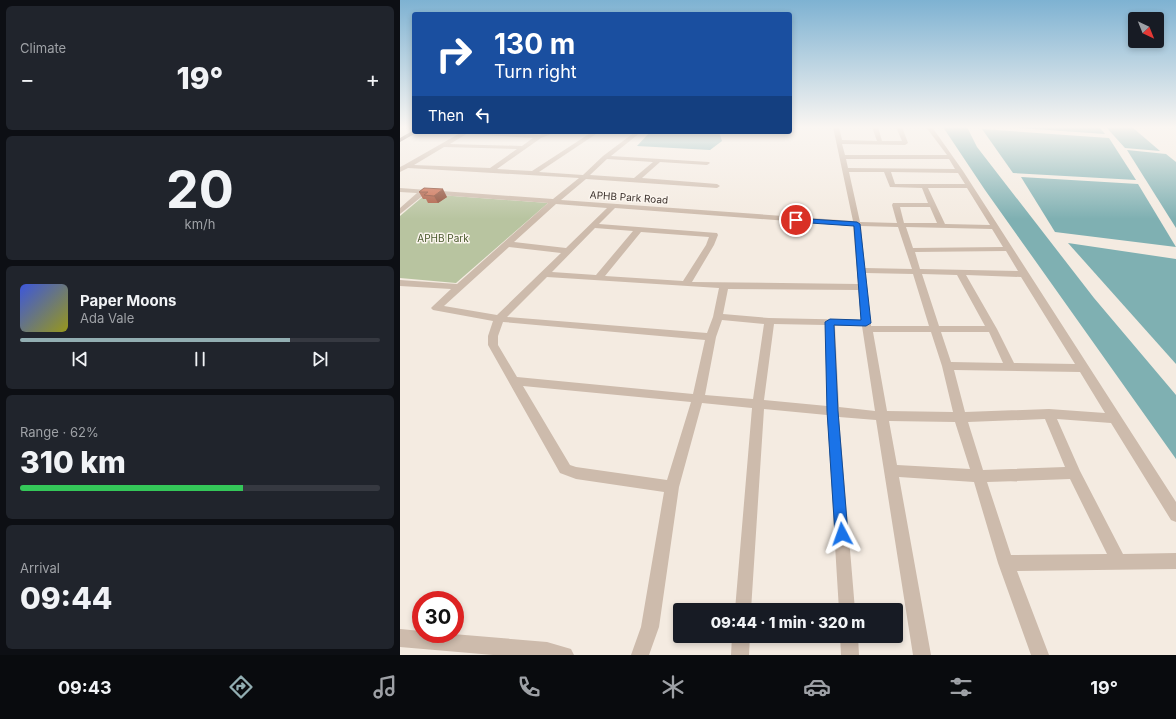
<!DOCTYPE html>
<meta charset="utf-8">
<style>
body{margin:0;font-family:Inter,sans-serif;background:#20242c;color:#f1f3f6;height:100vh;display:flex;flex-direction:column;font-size:15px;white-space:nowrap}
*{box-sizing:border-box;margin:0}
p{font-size:13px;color:#9ea1a6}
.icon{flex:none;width:22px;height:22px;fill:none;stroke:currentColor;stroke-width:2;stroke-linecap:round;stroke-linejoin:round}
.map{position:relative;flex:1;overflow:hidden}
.side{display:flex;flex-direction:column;gap:6px;padding:6px;background:#0d0f14;width:400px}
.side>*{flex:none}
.guide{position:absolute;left:12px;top:12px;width:380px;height:122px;border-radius:4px;box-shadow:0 2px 6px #0003;background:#1a4fa0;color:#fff;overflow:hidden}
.needle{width:26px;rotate:137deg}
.tools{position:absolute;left:728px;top:12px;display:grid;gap:8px}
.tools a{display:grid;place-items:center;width:36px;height:36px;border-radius:4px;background:#171b24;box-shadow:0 2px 6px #0003;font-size:20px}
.speed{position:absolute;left:12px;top:591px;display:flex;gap:8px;font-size:20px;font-weight:700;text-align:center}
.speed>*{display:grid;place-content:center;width:52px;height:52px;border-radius:50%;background:#171b24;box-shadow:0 2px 6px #0003;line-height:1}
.speed .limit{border:6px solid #d22;background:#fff;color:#111}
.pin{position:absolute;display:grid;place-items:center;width:34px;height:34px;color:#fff;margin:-17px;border:2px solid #fff;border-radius:50%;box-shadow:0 1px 4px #0007}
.me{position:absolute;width:44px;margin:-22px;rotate:356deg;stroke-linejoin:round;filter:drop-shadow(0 0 3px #0008)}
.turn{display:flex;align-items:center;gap:14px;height:84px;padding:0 16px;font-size:18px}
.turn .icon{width:52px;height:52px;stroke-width:2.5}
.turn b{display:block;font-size:28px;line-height:34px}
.then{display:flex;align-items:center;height:38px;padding:0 16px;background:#0003;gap:8px;font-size:15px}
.big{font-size:30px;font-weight:800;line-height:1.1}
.side .widget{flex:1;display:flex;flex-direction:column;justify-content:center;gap:6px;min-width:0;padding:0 14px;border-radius:6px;background:#20242c}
.side .dial{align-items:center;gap:0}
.dial b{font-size:52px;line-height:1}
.song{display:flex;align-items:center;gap:12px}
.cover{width:48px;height:48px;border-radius:6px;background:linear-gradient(135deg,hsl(230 70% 55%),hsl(60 70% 35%))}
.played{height:4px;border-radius:2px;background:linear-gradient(90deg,#92aeb2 75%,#363941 75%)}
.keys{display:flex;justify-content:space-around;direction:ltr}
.heat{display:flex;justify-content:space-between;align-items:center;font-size:22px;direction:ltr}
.charge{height:6px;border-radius:3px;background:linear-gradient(90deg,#34c759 62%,#363941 0)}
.trip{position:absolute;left:273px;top:603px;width:230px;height:40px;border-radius:4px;background:#171b24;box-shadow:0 2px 6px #0003;font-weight:800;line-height:40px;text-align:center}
.dock{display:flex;height:64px;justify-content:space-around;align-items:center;background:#090b0e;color:#9ea1a6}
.dock .icon{width:28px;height:28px}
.dock .current{color:#92aeb2}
.dock b{font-size:18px;color:#f1f3f6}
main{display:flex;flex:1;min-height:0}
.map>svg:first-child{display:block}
.green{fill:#b8c4a0}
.water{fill:#7fb0b2}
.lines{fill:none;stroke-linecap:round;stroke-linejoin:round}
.minor{fill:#cdbbac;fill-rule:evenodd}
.major{fill:#7d675c;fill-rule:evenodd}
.wall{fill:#ac5a40}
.shaded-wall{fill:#8c4a34}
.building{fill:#c8694b;stroke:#8c4a34}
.route{fill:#1a73e8;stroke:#114b97}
.labels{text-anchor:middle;stroke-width:3;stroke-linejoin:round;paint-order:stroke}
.far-street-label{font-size:10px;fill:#3b302b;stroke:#fbf5ee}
.far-park-label{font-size:10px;fill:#4a5a2e;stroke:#fbf5ee}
</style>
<main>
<section class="side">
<div class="widget"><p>Climate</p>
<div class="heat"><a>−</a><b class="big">19°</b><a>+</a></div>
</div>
<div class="widget dial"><b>20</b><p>km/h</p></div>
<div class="widget">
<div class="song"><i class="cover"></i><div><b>Paper Moons</b><p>Ada Vale</p></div></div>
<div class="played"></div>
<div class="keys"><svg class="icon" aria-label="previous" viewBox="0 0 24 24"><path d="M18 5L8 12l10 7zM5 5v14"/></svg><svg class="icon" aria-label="pause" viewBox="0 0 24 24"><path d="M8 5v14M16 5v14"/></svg><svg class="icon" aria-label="next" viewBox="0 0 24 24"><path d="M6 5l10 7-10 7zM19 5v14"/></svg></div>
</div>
<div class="widget"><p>Range · 62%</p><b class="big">310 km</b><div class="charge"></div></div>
<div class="widget"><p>Arrival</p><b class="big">09:44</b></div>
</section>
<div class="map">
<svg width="776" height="655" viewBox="0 0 776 655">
<rect width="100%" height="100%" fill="#f4ebe1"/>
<!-- green -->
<path class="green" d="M26 194 148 203 56 283 0 278V216Z"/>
<!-- water -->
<g class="water">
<path d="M543 127H567L577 147 694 298 776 395V459L585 190Z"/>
<path d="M605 127H699L705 134Z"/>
<path d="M706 127H732L760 151 725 148Z"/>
<path d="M582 129 709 138 736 180 613 173Z"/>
<path d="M250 132H319L322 141 310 150 237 146Z"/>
<path d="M727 150 766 154 776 162V228Z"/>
<path d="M621 177 738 184 776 247 655 232Z"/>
<path d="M668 243 776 259V364Z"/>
</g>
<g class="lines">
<!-- minor -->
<g class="minor">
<path d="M433 127H439L442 140 477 141 472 127H478L482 141H502L496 127H502L508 143 505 145 442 144 445 155H547L526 127H532L563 171 776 502V522L771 520 711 423 657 419 680 471 723 554 776 553V569L617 571 649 655H631L598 563 574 482 499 477 531 655H513L476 420 439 417 455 610H439L427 415 364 409 351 610H335L352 408 302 403 279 487 259 627 249 655H231L241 627 264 492 176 479 160 473 88 345V336L93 321 33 310 31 308 33 306 51 289 0 286V280L57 284 148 203 25 194 0 214V208L17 193 0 192V188L153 199 179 178 8 168 0 172V167L4 165 62 132H92L139 135 148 132H156L141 138 97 169 132 171 192 132H199L139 172 183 175 203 156 235 132H241L211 156 309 162 310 163 307 165 260 162 242 178 317 184 320 186 317 188 186 179 161 200 453 221ZM68 133 70 134 133 138 122 146 50 144ZM44 147 117 149 90 168 14 165ZM207 159 253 162 234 178 190 175ZM446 159H549L555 169 448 168ZM449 172H484L490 187 522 188 528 203H493L492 205 497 223 460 222ZM491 172 558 173 565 184H495ZM528 188H567L590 225 545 224ZM156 204 207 208 166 248 114 242ZM500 207H530L537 223H504ZM215 208 453 226 458 284 292 282 314 245 318 235 317 233 199 224ZM461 226 498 227 512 269 465 268ZM506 227 592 229 603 247 513 248ZM195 228 233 231 196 275 152 272ZM241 232 309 237 306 245 283 281 205 276ZM109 247 161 253 97 315 44 306ZM606 251 618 271 520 269 515 252ZM466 273 513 274 529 326H471ZM522 274 557 275 585 326H539ZM566 275 621 277 675 364 614 363 597 329ZM147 277 319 288 313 317 307 333 107 317ZM328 289 458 290 461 320 369 318 323 314ZM322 320 364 324 353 399 305 395 316 337ZM103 322 305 340 293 394 117 377 98 345V336ZM374 324 425 325 427 406 364 400ZM435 326H462L475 411 439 407ZM473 332H531L542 366 553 412 487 411ZM541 332H589L603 363 551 362ZM554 370 680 372 705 413 649 409 565 412ZM123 386 291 402 267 480 176 467 170 465ZM645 419 665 467 583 470 568 422ZM489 421 555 422 570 469 497 465ZM670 479 707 554 611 555 587 482Z"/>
<path d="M0 629 21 631V634H53L147 642 171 649 174 655H93L0 647Z"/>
<path d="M332 636H350L349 655H331Z"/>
<path d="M440 636H458L459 655H441Z"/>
</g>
<!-- major -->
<path class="major" d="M14 130V132H17L16 133 0 142V138Z"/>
</g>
<!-- wall -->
<path class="wall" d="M24 188 47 197 38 203H28L26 199H23L19 192Z"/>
<!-- shaded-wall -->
<path class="shaded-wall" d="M43 189 47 197 38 203 34 196Z"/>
<!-- building -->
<path class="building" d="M24 188 43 189 34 196 24 195 28 192H19Z"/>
<!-- sky -->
<linearGradient id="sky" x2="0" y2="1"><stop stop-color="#7eb2d2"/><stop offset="0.58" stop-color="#faf6f2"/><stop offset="1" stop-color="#faf6f2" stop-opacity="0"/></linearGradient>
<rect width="776" height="219" fill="url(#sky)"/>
<!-- route -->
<path class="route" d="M393 218 457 222 460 224 471 323 466 326 434 325 438 411 448 534 446 538 442 540 437 538 435 534 427 411 425 322 430 319 461 320 454 226 396 222 393 221Z"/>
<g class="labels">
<!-- far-street labels -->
<g class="far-street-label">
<text transform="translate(229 197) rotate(4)" y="4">APHB Park Road</text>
</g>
<!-- far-park labels -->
<g class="far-park-label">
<text x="43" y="242">APHB Park</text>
</g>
</g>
</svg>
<div class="tools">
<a><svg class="needle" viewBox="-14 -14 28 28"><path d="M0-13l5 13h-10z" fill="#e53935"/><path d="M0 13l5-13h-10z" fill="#9ea1a6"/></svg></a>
</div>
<div class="speed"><div class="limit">30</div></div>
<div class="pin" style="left:396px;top:220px;background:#d93025"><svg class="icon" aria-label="arrive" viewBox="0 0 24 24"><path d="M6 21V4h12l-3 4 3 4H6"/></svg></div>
<svg class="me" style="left:442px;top:534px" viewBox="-20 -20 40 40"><path d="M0-17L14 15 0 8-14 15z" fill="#1a73e8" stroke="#fff" stroke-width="4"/></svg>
<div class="trip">09:44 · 1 min · 320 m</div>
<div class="guide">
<div class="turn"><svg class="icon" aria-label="right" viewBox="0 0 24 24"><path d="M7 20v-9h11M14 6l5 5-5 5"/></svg><div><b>130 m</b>Turn right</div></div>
<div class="then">Then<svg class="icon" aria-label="left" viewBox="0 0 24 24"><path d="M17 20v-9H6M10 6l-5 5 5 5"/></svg></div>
</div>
</div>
</main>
<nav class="dock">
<b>09:43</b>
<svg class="icon current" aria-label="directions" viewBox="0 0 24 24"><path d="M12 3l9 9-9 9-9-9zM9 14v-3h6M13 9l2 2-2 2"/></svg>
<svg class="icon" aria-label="music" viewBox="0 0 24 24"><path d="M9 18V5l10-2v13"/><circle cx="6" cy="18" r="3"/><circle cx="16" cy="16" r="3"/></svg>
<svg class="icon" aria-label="phone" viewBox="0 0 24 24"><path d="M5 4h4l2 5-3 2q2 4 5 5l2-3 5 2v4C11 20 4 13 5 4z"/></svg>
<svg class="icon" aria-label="climate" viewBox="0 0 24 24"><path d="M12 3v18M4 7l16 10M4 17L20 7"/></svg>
<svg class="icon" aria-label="car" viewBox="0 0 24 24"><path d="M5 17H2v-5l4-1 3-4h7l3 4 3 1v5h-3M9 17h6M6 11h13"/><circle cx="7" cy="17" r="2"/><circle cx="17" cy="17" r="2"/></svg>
<svg class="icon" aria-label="filters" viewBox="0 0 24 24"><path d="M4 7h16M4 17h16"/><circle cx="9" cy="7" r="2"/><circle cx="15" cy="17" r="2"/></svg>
<b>19°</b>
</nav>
